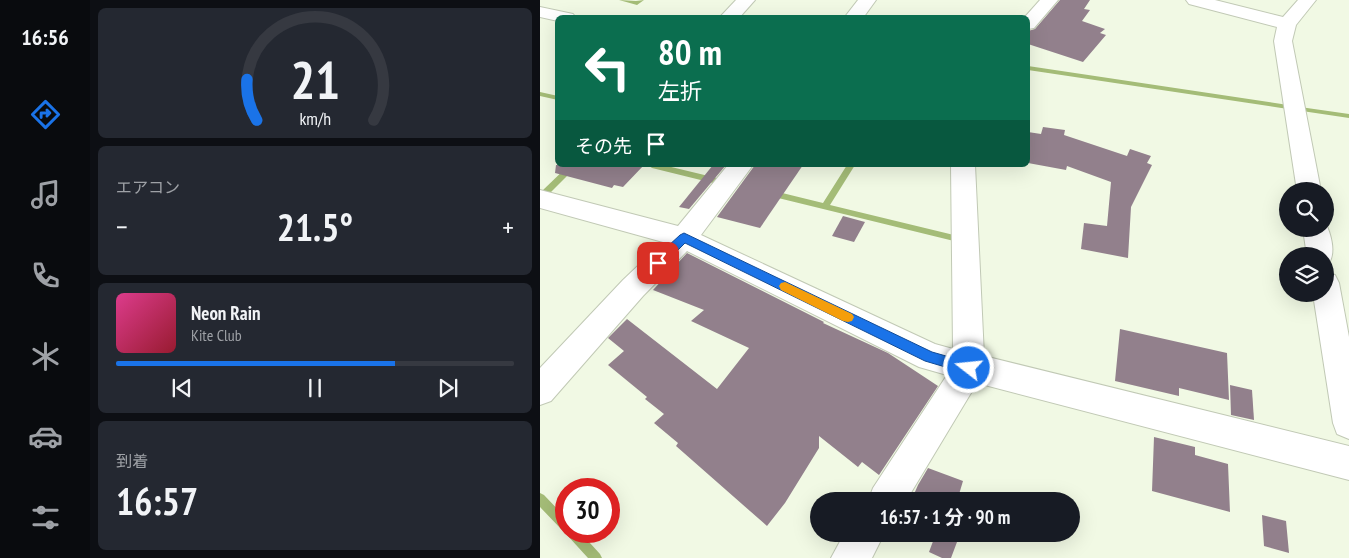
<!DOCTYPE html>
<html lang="ja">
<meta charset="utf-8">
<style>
body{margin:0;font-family:"PT Sans Narrow","Noto Sans JP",sans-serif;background:#242831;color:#f1f3f6;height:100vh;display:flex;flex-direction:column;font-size:19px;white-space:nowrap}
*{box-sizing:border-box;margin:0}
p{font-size:16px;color:#9ea1a6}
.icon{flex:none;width:28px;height:28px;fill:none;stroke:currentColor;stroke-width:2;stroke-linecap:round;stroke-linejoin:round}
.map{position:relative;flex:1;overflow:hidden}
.panel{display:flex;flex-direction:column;gap:8px;padding:8px;background:#0d0f14;width:450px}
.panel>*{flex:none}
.top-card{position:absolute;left:15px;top:15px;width:475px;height:152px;border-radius:8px;box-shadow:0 5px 20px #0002;background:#0b6e4f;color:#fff;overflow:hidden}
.buttons{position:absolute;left:739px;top:182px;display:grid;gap:10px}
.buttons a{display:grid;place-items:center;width:55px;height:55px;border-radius:50%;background:#171b24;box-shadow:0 5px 20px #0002;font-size:25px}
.speed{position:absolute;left:15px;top:478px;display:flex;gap:10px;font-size:25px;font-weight:700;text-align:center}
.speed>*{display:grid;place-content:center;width:65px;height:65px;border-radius:50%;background:#171b24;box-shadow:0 5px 20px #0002;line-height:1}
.speed .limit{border:8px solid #d22;background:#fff;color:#111}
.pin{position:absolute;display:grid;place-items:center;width:42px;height:42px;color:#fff;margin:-21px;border-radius:10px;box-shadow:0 2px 8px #0006}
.me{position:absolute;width:55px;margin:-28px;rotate:286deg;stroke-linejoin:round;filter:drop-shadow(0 0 4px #0008)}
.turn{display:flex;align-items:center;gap:18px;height:105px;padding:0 20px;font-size:22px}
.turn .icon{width:65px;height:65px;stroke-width:2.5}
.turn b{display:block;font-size:35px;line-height:42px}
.then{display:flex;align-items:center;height:48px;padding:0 20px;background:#0003;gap:10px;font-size:19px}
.big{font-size:38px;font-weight:700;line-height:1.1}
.panel .tile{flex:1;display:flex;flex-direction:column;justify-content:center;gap:8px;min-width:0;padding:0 18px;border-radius:8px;background:#242831}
.panel .dial{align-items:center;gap:0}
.dial svg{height:130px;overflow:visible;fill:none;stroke:#363941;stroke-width:7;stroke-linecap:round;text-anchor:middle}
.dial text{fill:#f1f3f6;stroke:none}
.song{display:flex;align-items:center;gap:15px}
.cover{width:60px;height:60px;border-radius:8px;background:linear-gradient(135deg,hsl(330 70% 55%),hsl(350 70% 35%))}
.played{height:5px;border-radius:2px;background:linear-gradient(90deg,#1a73e8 70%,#363941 70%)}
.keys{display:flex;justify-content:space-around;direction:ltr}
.heat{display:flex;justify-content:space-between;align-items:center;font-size:28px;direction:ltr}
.trip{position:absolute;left:270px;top:492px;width:270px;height:50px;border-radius:25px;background:#171b24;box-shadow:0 5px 20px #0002;font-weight:700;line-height:50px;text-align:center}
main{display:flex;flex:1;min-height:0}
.tabs{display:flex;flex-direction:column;width:90px;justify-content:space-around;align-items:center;background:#090b0e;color:#9ea1a6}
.tabs .icon{width:35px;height:35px}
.tabs .active{color:#1a73e8}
.tabs b{font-size:22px;color:#f1f3f6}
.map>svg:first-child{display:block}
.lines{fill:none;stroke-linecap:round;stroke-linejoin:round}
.stream{fill:#a4bc77;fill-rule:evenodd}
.building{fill:#92808c}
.minor-casing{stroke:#c1c9b5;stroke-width:2}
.minor{fill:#fff;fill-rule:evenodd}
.route{fill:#1a73e8;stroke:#114b97}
.slow{fill:#f59e0b}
</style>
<main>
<nav class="tabs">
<b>16:56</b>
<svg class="icon active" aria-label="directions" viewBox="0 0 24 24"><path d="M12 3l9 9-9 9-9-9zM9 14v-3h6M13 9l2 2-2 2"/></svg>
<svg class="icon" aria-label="music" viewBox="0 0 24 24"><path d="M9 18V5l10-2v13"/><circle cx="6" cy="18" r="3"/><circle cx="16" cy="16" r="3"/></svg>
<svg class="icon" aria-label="phone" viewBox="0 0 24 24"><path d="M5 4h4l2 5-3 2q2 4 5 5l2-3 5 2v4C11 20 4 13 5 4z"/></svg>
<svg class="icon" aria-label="climate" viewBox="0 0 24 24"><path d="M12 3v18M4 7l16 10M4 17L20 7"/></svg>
<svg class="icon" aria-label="car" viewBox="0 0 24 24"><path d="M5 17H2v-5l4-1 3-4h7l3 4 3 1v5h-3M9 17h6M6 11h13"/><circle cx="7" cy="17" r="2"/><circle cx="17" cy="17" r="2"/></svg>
<svg class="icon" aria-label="filters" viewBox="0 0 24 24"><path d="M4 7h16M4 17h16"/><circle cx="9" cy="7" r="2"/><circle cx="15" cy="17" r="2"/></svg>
</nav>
<section class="panel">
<div class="tile dial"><svg viewBox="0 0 100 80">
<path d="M14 69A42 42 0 1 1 86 69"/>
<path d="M14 69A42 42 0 0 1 8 44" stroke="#1a73e8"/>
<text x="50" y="56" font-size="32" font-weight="700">21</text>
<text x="50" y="72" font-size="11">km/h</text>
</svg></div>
<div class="tile"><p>エアコン</p>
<div class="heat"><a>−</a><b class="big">21.5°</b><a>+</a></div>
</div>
<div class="tile">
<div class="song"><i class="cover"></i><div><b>Neon Rain</b><p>Kite Club</p></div></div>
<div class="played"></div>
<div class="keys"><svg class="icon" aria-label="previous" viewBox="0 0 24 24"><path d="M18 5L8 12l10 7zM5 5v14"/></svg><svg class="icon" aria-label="pause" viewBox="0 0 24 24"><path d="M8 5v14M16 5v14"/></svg><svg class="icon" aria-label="next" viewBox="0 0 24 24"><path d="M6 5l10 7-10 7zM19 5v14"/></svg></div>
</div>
<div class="tile"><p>到着</p><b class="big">16:57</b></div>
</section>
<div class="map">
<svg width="809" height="558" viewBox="0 0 809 558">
<rect width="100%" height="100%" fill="#f1f9e4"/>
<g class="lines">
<!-- stream -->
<g class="stream">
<path d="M79 0 96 1 104 0 97 5Z"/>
<path d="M488 66 748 105 751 107 748 109 488 70Z"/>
<path d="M0 92 18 96V100L0 96Z"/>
<path d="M760 107 809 114V118L762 111H760Z"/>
<path d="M29 165H38L8 195H2L1 193 2 191Z"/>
<path d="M108 165H123L181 179 185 182 181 185 112 168Z"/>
<path d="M307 165H315L290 205 418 236 422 239 421 241 418 242 230 196 226 193 230 190 283 203Z"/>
<path d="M0 493 4 495 26 518V531H39L60 554 62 558H48L27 535 25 532 22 530 0 507Z"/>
</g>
</g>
<!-- building -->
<g class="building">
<path d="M520 0H550L544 9 550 10 542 21 565 29 560 33 566 35 543 62 488 44V31L495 29Z"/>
<path d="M503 127 525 130 524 135 587 156 590 149 611 156 607 163 612 165 591 207 588 258 541 249 544 223 567 226 571 182 527 166 526 170 488 163V132L501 134Z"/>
<path d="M16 165H104L83 187 74 185 72 188 15 173Z"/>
<path d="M173 165H186L149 209 139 207Z"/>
<path d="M215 165H263L220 228 177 217Z"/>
<path d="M303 216 325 222 314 242 292 236Z"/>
<path d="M147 253 284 322 283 323 348 353 398 386 339 475 322 462 318 467 279 436V448L245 503 227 526 136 446 138 443 114 423 124 414 105 399 107 397 68 365 84 351 68 338 87 319 177 389 209 348 151 321 164 310 113 290Z"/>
<path d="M580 329 687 353 689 400 639 388V396L575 381Z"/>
<path d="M690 385 712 390 714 420 691 415Z"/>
<path d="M614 437 655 447V455L688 464 690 512 612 491Z"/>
<path d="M388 468 423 481 417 501H371L378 485Z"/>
<path d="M722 515 746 521 749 553 724 546Z"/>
<path d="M389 534H420L411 558H402L389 552 395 536Z"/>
</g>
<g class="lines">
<!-- minor casing -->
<g class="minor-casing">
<g id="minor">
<path d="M196 0H215L199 18H179Z"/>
<path d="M318 0H336L323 18H304Z"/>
<path d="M500 0H518L494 28 488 29V18H484Z"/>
<path d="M646 0H675L743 17 758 0H776L756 25 752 41 781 191H757L734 41 737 27 649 4Z"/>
<path d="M0 7 33 14 36 18H18V21L0 17Z"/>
<path d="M188 165H213L161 235 395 344 413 349 411 165H435L444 356 809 446V480L437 383 366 501H328L333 488 407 375 379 367 147 251 103 296 11 401 0 405V368L83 280 123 242 0 208V190L138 226Z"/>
<path d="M785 222C791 234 796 252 789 263L785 265V256H767L763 229H785Z"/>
<path d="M785 272 795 275 799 283 809 337V439L797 434 793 423 773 294H785Z"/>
<path d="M304 534H344L332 558H291Z"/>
</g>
</g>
<!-- minor -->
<use href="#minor" class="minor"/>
</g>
<!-- route -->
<path class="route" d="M144 233 392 352 434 364 436 368 434 373 429 374 385 361 145 243 122 266H114L113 263 114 259 140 235Z"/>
<!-- slow -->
<path class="slow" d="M245 282 312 314 314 317 312 321 308 322 303 321 241 290 239 286 241 283Z"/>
</svg>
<div class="buttons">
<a><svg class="icon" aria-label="search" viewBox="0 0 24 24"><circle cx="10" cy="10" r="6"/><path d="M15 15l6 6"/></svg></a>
<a><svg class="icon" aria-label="layers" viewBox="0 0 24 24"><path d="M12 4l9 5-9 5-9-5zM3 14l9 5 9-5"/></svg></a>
</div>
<div class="speed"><div class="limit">30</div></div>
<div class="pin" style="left:118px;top:263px;background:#d93025"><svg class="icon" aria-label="arrive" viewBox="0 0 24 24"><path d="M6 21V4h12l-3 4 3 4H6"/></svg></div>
<svg class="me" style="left:429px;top:368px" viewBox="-20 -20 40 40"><circle r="17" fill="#1a73e8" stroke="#fff" stroke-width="3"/><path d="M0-11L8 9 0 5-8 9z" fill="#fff"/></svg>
<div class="trip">16:57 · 1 分 · 90 m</div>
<div class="top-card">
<div class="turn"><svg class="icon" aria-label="left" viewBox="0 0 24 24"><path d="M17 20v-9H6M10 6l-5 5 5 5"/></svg><div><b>80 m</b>左折</div></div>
<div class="then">その先<svg class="icon" aria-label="arrive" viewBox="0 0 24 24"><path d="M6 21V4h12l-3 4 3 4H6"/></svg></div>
</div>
</div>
</main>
